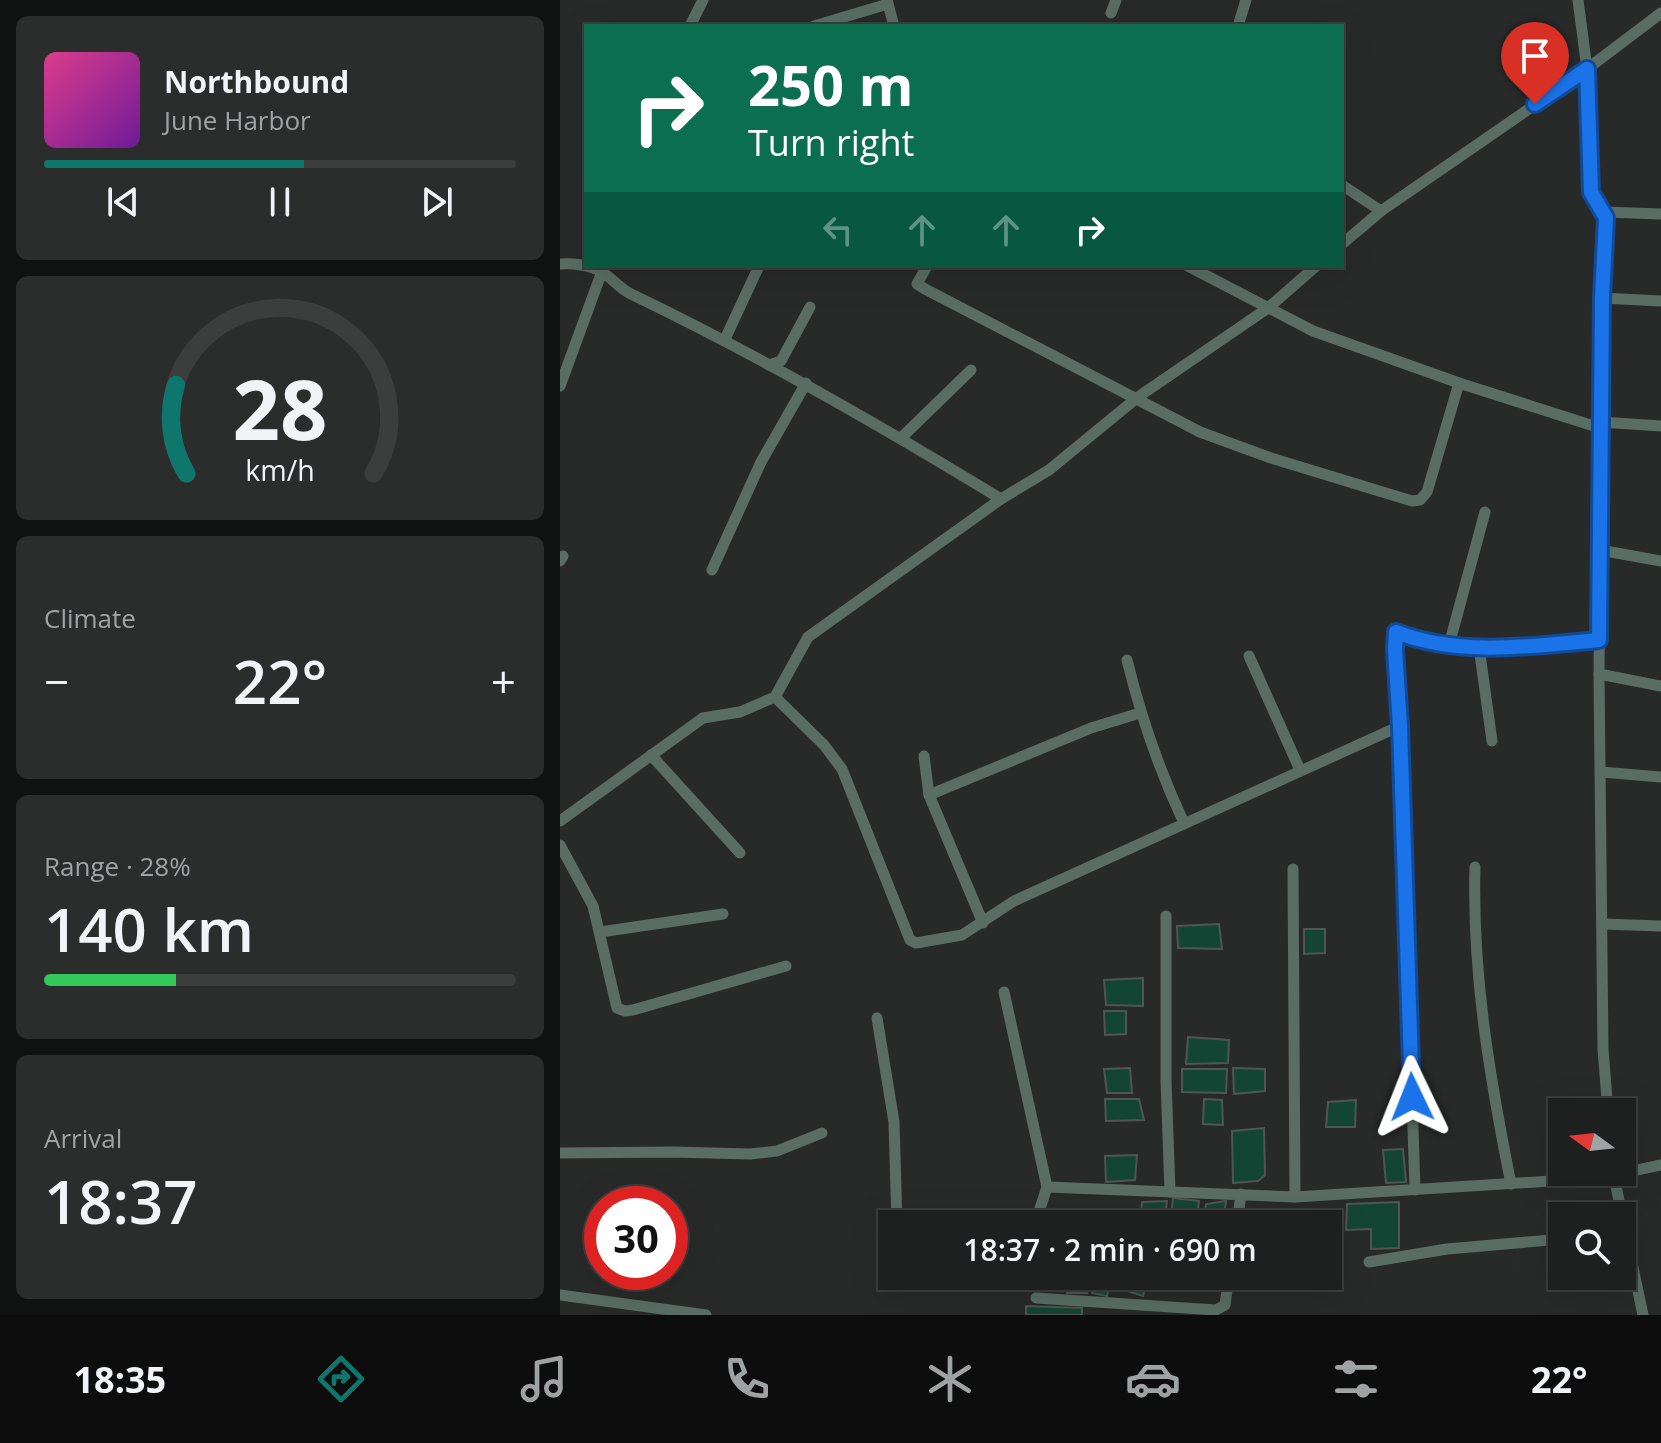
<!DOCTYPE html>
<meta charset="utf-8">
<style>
body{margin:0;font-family:"Open Sans",sans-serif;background:#2a2d2c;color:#f1f3f6;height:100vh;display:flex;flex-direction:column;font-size:30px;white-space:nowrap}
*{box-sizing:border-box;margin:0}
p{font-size:26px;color:#a0a3a4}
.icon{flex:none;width:44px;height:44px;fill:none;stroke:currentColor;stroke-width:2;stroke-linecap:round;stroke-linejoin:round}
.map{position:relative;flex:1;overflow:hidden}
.drawer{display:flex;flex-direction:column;gap:16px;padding:16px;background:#101211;width:560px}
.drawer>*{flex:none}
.top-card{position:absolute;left:24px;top:24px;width:760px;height:244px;border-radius:0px;box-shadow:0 8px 32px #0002,0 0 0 2px #3b3e3d;background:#0b6e4f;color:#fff;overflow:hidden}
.needle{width:52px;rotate:285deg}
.controls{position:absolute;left:988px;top:1098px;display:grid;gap:16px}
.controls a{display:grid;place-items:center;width:88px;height:88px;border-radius:0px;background:#1d201f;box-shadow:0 8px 32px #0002,0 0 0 2px #3b3e3d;font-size:40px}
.speed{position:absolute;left:24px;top:1186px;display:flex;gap:16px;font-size:40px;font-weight:700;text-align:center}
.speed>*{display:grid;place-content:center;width:104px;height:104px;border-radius:50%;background:#1d201f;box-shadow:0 8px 32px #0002,0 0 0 2px #3b3e3d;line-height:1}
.speed .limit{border:12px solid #d22;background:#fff;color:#111}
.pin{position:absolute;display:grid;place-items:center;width:68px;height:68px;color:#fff;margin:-82px -34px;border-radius:50% 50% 50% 0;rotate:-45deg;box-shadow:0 0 8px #0007}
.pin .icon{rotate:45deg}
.me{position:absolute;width:88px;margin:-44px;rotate:358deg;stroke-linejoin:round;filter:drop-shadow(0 0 6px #0008)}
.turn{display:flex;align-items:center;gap:28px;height:168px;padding:0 32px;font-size:36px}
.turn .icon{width:104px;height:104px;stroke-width:2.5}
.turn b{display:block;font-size:56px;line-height:68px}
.lanes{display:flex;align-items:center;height:76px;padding:0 32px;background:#0003;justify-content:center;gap:40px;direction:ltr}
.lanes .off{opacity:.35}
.big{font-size:60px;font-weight:600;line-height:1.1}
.drawer .card{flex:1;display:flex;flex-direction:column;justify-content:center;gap:12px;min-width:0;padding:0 28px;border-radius:12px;background:#2a2d2c}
.drawer .dial{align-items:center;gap:0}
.dial svg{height:208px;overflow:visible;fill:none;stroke:#3b3e3d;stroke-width:7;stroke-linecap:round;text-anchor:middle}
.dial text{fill:#f1f3f6;stroke:none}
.song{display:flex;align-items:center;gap:24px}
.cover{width:96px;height:96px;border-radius:12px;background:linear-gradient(135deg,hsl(330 70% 55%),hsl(280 70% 35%))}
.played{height:8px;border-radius:4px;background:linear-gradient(90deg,#0f766e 55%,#3b3e3d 55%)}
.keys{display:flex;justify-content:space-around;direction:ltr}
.heat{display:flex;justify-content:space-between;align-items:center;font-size:44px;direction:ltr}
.charge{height:12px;border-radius:6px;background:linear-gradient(90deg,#34c759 28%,#3b3e3d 0)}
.trip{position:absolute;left:318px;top:1210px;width:464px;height:80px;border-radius:0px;background:#1d201f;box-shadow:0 8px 32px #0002,0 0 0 2px #3b3e3d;font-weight:600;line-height:80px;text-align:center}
.tab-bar{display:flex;height:128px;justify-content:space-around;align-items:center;background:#0c0d0c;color:#a0a3a4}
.tab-bar .icon{width:56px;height:56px}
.tab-bar .active{color:#0f766e}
.tab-bar b{font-size:36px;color:#f1f3f6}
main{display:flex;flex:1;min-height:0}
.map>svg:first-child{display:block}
.building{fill:#134535;stroke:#505452;stroke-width:2}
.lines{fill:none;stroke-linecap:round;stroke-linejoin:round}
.street{stroke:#596d65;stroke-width:11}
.route-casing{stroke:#114b97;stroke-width:20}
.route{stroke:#1a73e8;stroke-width:14}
</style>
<main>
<section class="drawer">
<div class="card">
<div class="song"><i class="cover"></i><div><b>Northbound</b><p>June Harbor</p></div></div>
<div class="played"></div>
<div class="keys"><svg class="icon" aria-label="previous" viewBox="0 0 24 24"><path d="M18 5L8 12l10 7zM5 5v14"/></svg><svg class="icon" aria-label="pause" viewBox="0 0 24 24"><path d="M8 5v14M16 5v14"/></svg><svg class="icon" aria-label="next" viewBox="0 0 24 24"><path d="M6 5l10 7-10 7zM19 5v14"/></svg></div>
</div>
<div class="card dial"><svg viewBox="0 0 100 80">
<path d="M14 69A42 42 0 1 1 86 69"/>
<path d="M14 69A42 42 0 0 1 10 35" stroke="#0f766e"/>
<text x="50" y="56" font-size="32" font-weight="700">28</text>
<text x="50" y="72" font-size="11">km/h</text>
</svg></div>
<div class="card"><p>Climate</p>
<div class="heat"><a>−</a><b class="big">22°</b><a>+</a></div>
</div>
<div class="card"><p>Range · 28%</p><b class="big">140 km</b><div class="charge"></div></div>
<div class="card"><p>Arrival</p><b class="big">18:37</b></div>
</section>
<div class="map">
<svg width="1101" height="1315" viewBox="0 0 1101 1315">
<rect width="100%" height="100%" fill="#272a29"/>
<!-- building -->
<g class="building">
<path d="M659 924 662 949 618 948 617 926Z"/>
<path d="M744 929H765V953L744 954Z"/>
<path d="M583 978V1006L546 1005 544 980Z"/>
<path d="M544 1011H566V1034L545 1035Z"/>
<path d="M628 1037 669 1040 668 1063 626 1064Z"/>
<path d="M570 1068 572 1093H547L544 1069Z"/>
<path d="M673 1068 705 1069V1091L674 1094Z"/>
<path d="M622 1069H667L666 1093 622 1092Z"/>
<path d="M545 1099H579L584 1120 546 1121Z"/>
<path d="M644 1099 662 1100 663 1125 643 1124Z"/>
<path d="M796 1100 795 1127H766L768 1102Z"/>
<path d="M704 1128 705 1175 698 1181 673 1183 672 1131Z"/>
<path d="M843 1149 846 1182 826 1183 823 1150Z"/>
<path d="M577 1155 575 1180 546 1182 545 1156Z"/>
<path d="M613 1198 639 1201 636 1224H610Z"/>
<path d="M607 1201 604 1224H580L582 1202Z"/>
<path d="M666 1201 663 1224H644L646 1204Z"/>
<path d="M839 1202V1248L811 1249V1229L786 1230 787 1204Z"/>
<path d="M454 1214 455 1224H404V1215Z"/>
<path d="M768 1267H777L776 1284H755V1276H768Z"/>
<path d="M507 1276H530L527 1293H507Z"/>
<path d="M535 1276H551L547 1296 532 1293Z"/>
<path d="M566 1276H588L583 1296 564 1290Z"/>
<path d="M466 1306 522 1308V1315H466Z"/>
</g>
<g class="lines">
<!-- street -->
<g class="street">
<path d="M327 0 334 26"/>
<path d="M1018 0 1027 69 1031 192 1046 218 1042 298 1039 674 1043 1049 1048 1112"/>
<path d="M551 13 556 0"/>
<path d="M130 26 143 0"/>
<path d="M254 26 328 4"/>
<path d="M678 26 686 0"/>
<path d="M782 185 821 211"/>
<path d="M1044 212 1101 214"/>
<path d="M782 244 821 211 1027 69 1101 13"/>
<path d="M0 264C13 263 30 265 42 272 52 278 59 288 71 294 198 355 320 425 441 499"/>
<path d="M367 266 357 284 365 289 640 432 711 458 852 501 860 500 867 492 899 383"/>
<path d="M628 266 753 331 899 383 1040 428"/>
<path d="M1042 298 1101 301"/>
<path d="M165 339 199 266"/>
<path d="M209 365 221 361 250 307"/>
<path d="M0 386 44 266"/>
<path d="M1040 422 1101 426"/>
<path d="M341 438 411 370"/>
<path d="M1040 550 1101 561"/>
<path d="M0 561 3 556"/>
<path d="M152 570 201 462 246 383"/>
<path d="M889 645 925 512"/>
<path d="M919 647 932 741"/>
<path d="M689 656 740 770"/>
<path d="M567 660C581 717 599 770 624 823"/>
<path d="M1039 674 1101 686"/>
<path d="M215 697 264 745 282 769 350 940 356 943 402 935 454 901 840 726"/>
<path d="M91 755 180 853"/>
<path d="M364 756 369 795 423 923"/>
<path d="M1041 772 1101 777"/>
<path d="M369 795 531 728 580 713"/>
<path d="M0 821 143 718 180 712 215 697 248 637 441 499 489 470 578 397 708 308 756 266"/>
<path d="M0 845 33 906 57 1008 65 1011 73 1010 226 966"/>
<path d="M915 867C912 974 930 1079 951 1184"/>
<path d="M733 869 735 1197"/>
<path d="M606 916V1080L610 1192"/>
<path d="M1042 924 1101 926"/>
<path d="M40 932 163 914"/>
<path d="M444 992 487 1187 475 1224"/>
<path d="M317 1018 334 1122 337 1224"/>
<path d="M0 1153 113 1152 190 1154 217 1151 262 1133"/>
<path d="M1053 1172 1083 1315"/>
<path d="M1054 1175 1101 1165"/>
<path d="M487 1187 735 1197 1054 1177"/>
<path d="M855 1190 840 726 835 650 836 632C901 657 972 646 1039 640"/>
<path d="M677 1224 681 1194"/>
<path d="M809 1262 887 1249 1002 1239"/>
<path d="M356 1276 360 1278 410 1276"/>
<path d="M0 1295 146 1315"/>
<path d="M476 1298 656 1310 665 1305 669 1276"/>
</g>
</g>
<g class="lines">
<!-- route casing -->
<g class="route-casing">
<path id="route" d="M852 1097 840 726 835 650 836 632C901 657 972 646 1039 640L1042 298 1046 218 1031 192 1027 69 975 104"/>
</g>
<!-- route -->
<use href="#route" class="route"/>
</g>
</svg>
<div class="controls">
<a><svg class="needle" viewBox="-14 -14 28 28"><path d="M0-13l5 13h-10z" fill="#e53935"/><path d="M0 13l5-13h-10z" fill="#a0a3a4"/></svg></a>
<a><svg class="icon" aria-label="search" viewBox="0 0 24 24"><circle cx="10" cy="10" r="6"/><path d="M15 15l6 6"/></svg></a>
</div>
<div class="speed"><div class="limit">30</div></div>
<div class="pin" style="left:975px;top:104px;background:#d93025"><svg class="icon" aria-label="arrive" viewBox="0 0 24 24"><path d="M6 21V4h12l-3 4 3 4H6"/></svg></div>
<svg class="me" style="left:852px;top:1097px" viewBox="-20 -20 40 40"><path d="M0-17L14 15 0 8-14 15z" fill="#1a73e8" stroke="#fff" stroke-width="4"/></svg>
<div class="trip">18:37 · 2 min · 690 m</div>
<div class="top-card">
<div class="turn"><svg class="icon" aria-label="right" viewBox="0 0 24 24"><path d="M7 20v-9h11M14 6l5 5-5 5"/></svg><div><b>250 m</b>Turn right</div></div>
<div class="lanes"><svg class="icon off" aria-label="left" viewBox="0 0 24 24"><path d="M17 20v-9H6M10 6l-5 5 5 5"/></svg><svg class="icon off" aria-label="ahead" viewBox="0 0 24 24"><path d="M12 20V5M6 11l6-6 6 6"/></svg><svg class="icon off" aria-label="ahead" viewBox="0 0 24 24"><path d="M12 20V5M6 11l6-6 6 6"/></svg><svg class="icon" aria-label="right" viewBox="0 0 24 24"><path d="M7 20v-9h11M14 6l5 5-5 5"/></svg></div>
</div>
</div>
</main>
<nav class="tab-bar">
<b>18:35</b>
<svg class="icon active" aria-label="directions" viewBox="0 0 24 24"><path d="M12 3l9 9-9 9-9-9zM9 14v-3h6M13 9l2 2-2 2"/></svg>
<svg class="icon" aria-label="music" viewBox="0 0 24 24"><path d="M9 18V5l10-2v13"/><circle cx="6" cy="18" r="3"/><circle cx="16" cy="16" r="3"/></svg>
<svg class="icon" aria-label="phone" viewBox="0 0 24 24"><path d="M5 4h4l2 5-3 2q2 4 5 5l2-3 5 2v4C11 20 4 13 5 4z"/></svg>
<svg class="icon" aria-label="climate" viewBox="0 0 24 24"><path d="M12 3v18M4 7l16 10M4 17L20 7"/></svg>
<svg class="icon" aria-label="car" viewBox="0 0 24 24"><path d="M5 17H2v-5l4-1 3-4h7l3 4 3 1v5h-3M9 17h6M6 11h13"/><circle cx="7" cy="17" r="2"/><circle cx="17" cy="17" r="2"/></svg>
<svg class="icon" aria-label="filters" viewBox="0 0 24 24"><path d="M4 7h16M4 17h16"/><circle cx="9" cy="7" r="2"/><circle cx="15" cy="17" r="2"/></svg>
<b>22°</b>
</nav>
